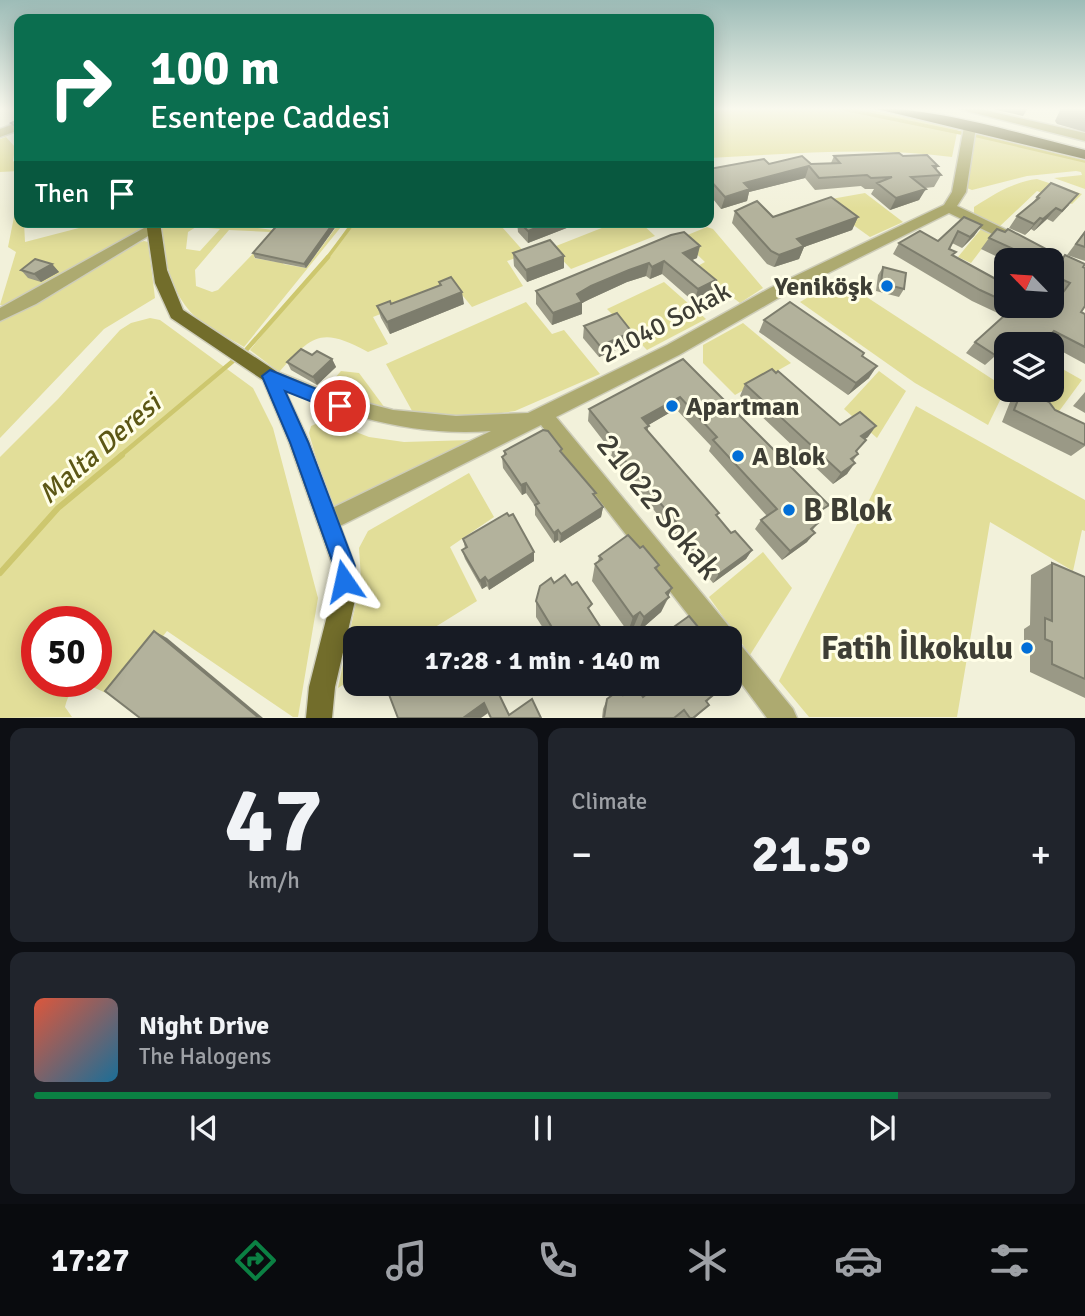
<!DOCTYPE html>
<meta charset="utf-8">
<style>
body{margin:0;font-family:Signika,sans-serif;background:#20242c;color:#f1f3f6;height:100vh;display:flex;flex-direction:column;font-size:26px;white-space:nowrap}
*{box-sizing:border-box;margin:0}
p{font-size:23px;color:#9ea1a6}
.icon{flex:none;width:38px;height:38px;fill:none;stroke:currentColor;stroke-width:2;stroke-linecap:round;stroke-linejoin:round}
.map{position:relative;height:718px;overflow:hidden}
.side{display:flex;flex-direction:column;gap:10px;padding:10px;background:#0d0f14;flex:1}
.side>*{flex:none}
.banner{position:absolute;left:14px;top:14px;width:700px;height:214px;border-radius:14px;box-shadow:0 4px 18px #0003;background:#0b6e4f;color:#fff;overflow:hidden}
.needle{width:46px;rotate:295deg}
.fabs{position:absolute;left:994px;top:248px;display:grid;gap:14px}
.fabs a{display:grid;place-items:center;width:70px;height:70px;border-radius:14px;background:#171b24;box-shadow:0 4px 18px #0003;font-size:35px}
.speed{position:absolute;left:21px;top:606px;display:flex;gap:14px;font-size:35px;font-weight:700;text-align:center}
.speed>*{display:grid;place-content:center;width:91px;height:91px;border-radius:50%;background:#171b24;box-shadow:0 4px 18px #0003;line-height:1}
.speed .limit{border:10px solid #d22;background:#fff;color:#111}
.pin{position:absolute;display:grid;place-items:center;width:60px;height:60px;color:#fff;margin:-30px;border:4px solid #fff;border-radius:50%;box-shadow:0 2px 7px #0007}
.me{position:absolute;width:77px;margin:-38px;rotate:349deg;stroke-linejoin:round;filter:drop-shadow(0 0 5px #0008)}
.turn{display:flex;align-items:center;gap:24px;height:147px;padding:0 21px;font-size:32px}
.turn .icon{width:91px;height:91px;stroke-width:2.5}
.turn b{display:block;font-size:49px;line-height:60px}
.then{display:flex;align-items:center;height:66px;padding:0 21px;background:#0003;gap:14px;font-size:26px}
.big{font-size:52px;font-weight:700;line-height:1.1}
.side .card{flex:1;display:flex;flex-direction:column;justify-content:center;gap:10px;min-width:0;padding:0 24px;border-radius:14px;background:#20242c}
.side .dial{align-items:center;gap:0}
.dial b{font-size:91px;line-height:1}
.song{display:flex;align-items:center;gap:21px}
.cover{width:84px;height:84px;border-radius:10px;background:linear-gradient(135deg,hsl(10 70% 55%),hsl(200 70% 35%))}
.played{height:7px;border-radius:4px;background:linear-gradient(90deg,#0b8043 85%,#363941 85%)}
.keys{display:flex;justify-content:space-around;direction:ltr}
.heat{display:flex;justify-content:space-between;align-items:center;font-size:38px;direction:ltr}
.side .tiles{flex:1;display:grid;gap:10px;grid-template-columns:1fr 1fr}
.card:last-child{grid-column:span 2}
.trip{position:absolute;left:343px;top:626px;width:399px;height:70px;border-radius:14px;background:#171b24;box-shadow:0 4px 18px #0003;font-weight:700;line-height:70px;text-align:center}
.tab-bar{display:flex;height:112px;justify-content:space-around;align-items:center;background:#090b0e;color:#9ea1a6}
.tab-bar .icon{width:49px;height:49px}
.tab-bar .selected{color:#0b8043}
.tab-bar b{font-size:32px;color:#f1f3f6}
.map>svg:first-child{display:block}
.green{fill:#e2de99;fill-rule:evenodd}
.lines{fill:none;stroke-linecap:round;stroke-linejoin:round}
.stream-far2{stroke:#cdc76e;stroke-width:3.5}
.stream-far1{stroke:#cdc76e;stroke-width:4.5}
.stream{stroke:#cdc76e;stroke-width:6}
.minor-casing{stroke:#cecdb9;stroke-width:3}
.major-casing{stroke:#cecdb9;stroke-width:3}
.highway-casing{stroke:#cecdb9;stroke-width:3}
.minor{fill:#adaa70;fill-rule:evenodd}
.major{fill:#726d2b;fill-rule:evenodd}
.highway{fill:#5b5727;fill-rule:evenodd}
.wall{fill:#9a9986}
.shaded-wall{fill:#7d7d6d}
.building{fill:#b3b29c;stroke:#7d7d6d;stroke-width:2}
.route{fill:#1a73e8;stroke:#114b97;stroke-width:2}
.poi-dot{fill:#026fd7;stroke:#fffee7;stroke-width:2.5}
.labels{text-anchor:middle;stroke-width:6;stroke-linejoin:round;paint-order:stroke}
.poi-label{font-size:26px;font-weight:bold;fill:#3e3e35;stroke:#fffee7;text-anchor:start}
.street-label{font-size:26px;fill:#3e3e35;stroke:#fffee7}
.water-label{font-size:28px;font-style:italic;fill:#5c5715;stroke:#fffee7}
.near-street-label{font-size:32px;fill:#3e3e35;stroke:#fffee7}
.near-poi-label{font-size:32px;font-weight:bold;fill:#3e3e35;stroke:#fffee7;text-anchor:start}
</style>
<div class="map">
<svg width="1085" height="718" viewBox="0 0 1085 718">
<rect width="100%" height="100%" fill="#f2f1da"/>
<!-- green -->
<g class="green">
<path d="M709 108H860L958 128 952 157C872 146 790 154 709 158Z"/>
<path d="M976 133 1085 158V189L1054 178 1082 175 1081 172 1076 171 1027 176 972 190 967 188V157Z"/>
<path d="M6 137 15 147 13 161 19 165V171L0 172V139Z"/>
<path d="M1037 179 1082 194 1072 204 1037 191 999 227 974 214V207C994 194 1013 182 1037 179Z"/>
<path d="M19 192V222H24L25 242 102 222H145V227L11 305H0L16 252 8 247Z"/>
<path d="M865 193 903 222 870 237 820 201Z"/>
<path d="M162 222H244L241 225 244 226 273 230 284 222 254 258 276 262 308 222H315L283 264 306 268 340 222H345L244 347C229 338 211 329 197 318 171 296 162 255 162 222ZM196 227 220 229 200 251 186 249 188 232ZM229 230 271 232V235L218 290 212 292 196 286 195 270Z"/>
<path d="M351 222H475L490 227H502L526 254 507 261 523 286 472 307 454 285 373 317 388 344 368 352C321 326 312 335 279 372L250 350 332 250Z"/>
<path d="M617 222H640L655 236 571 269 551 248Z"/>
<path d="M707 227 713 229 763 288 740 303 694 268 705 262 680 238Z"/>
<path d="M981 229 993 234 971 263 958 257Z"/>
<path d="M144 241 148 242 155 298 104 329 0 438V319L132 245Z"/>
<path d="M839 279 1006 388 988 425 915 383 800 302Z"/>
<path d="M664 282 706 319 647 350 607 309Z"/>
<path d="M526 302 552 334 564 330 600 374 515 411 475 417 416 418 386 364Z"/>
<path d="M150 318 160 320 253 388 273 428 318 598 298 717H293L167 631 115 697 86 684C73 688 68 694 65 707L72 717 0 718V457L58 399 120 330 131 323ZM37 621H96V681H37Z"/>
<path d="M743 323 791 363 735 395 703 363V345Z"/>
<path d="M1052 363 1082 380 1057 414 1016 390H1052Z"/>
<path d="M341 371 359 373 385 408 321 394Z"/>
<path d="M879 371 906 391 877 438 844 409Z"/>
<path d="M916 406 1085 500V531L1082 530 1073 571 990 522 957 717H809L779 681Z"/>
<path d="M325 420 369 437 404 442 471 440 470 445 331 510 309 433 311 426Z"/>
<path d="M469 473 494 517 450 547 477 601 416 639H355V677L338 688 361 579 359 548 368 531Z"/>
<path d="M763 552 792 588 750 655 709 597Z"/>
</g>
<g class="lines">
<!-- stream-far2 -->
<g class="stream-far2">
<path d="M839 108 961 133"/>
<path d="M974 135 1085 161"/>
<path d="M327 258 354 222"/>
</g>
<!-- stream-far1 -->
<g class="stream-far1">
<path d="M247 349 328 257"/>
<path d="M120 456 233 361"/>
</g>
<!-- stream -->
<path class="stream" d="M0 573 58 508 122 455"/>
<!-- minor casing -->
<g class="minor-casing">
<g id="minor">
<path d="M955 108H976L1085 133V141Z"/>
<path d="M19 122V130L0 137V129Z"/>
<path d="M970 123 976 127 966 192 957 206 1021 237 1023 240 1021 243H1011L949 213 782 296 679 355 556 417 732 630 735 638 793 709 797 718H767L730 668V639H707L541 425 336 528 328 531 320 528 317 521 320 514 491 431C410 437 337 414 264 381L261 376 264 371 270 369 335 395 393 410 456 416 528 413 667 345 770 288 944 205 952 192 964 127Z"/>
<path d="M153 223 160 227 158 230 36 304 0 321V308Z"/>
</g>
</g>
<!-- major casing -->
<g class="major-casing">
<path id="major" d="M146 222H160L167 270 183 310 276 371 309 442 355 566 356 596 335 687 332 718H306L309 687 332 596 333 566 289 442 263 380 171 318 155 283Z"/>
</g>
<!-- highway casing -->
<g class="highway-casing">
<path id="highway" d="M873 108C938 108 1021 134 1085 150V159Z"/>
</g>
<!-- minor -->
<use href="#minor" class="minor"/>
<!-- major -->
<use href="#major" class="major"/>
<!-- highway -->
<use href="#highway" class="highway"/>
</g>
<!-- wall -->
<g class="wall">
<path d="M988 108H1028L1023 116Z"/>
<path d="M1061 108H1085V132L1057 124 1055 121Z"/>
<path d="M19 119V133L11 123Z"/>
<path d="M834 156H903L938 166 936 170 941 175 934 187 925 188 919 200 890 210 871 194 874 189H865L861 186 815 190 805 178 749 192 747 201 721 209 709 194V169L769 164H811L831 163Z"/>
<path d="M1037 197 1069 205 1053 222 1047 219 1034 231 1031 229 1025 235 1009 228 1017 216 1031 205Z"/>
<path d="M735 211 773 217H858L852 230 804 247 799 259 774 267 767 264 732 223Z"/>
<path d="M964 217 982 225 974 236 962 248 952 243 949 249 953 256 1003 283 1006 281V306H1052V305L1060 294 1052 290V261H1006L981 249 989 238 1063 258 1083 267 1081 312 1085 314V364L1052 346V345L1044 342 1006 345V364L994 357 985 365 966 353 975 342 1004 316 972 301 893 254 899 243 938 241Z"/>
<path d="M339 222 306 268 255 258 253 253Z"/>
<path d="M517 222H582L528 243 518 232Z"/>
<path d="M656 222H679L662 228Z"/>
<path d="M1085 231V261L1067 255Z"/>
<path d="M671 235 697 258 692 260 716 280 712 292 694 302 662 274 650 279 646 276 627 282 590 299 582 303V314L552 325 536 304V291Z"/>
<path d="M513 253 564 256V268L527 282 514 266Z"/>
<path d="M52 264 59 272 41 282 28 278 21 270Z"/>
<path d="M883 267 904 289 899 297 876 291 878 275Z"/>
<path d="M439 282 464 304 390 334 381 318 377 306 391 304 440 286Z"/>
<path d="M764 320 864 353 862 356 869 378 848 395 759 332Z"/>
<path d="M584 326 630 344 599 357 583 338Z"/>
<path d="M312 355 332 359 336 367 317 385 291 370 287 362Z"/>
<path d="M683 359 823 515 817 522 818 523 812 531 807 542 782 560 755 529 761 520 767 516 709 451 711 446 676 409 648 425V431L717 517 731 533 752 550 746 559 713 583 611 457 612 452 588 421 589 409Z"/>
<path d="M745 384 868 437 865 439 856 452 858 454 853 461 847 474 833 484 740 396Z"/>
<path d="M1022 390 1055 410 1085 446 1071 456 1002 422 1010 402Z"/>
<path d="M1085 392V413L1073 406Z"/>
<path d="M504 451 562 453 603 507 601 517 560 543 558 540 554 543 535 515V506L526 493 522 495 503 468 502 457 504 455Z"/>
<path d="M463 539 534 552V561L489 590 487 586 482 589 465 559 462 550 465 548Z"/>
<path d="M599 556 659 565 657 570 669 597 661 612 638 632 634 626 628 632 592 581 595 564 598 562Z"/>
<path d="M1052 563 1085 577V698L1030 672V651L1024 648V629L1030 625 1031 575Z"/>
<path d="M536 601 591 612 608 639H550L536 617Z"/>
<path d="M656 684H721L707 702 709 705 695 718H602L603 709 607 699 623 695 643 697 654 688Z"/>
</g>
<!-- shaded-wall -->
<g class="shaded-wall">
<path d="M809 166 805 178 749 192 747 201 721 209 725 197 744 183Z"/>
<path d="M926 189 919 200 890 210 896 198Z"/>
<path d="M1056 208 1047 219 1034 231 1043 219Z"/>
<path d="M858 217 852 230 804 247 799 259 774 267 779 255 797 239Z"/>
<path d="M1040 218 1031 229 1025 235 1034 224Z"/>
<path d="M334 222H339L306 268 304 264Z"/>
<path d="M551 222H582L528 243V231Z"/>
<path d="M663 222H679L662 228Z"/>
<path d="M982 225 974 236 962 248 970 237Z"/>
<path d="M700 246 697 258 680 265 683 253Z"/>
<path d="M564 256V268L527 282 526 270Z"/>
<path d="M664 261 662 274 650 279 652 267Z"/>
<path d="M649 263 646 276 627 282 590 299 582 303V314L552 325 553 313 577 294 591 286 629 270Z"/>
<path d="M52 264 59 272 41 282 34 274Z"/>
<path d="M716 280 712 292 694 302 698 289Z"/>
<path d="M462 292 464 304 390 334 387 322Z"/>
<path d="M632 332 630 344 599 357 600 346Z"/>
<path d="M332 359 336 367 317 385 313 377Z"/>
<path d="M877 366 869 378 848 395 856 383Z"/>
<path d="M680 397 676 409 640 430 642 418Z"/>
<path d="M876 426 868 437 853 447 861 436Z"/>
<path d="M855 463 847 474 833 484 841 473Z"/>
<path d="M526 483V493L522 495 521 485Z"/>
<path d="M603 507 601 517 560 543 561 534Z"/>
<path d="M558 530V540L554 543V533Z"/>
<path d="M815 533 807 542 782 560 790 551Z"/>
<path d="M752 550 746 559 713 583 719 574Z"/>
<path d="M534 552V561L489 590 488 581Z"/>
<path d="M485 577 487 586 482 589 480 581Z"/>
<path d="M672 588 661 612 638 632 644 617 666 593Z"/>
<path d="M640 612 634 626 628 632 633 617Z"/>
<path d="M154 631 167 638 263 718H259Z"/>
<path d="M484 703 488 713 481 718H463Z"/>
</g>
<!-- building -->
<g class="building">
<path d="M19 119V128L11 123Z"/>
<path d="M899 153 903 156 927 155 938 166H933L941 175 911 177 926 189 896 198 877 183 892 177 871 178 867 175 819 178 809 166 744 183 750 189 725 197 709 179V169L764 159 769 164 802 156 811 164 840 163 834 156Z"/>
<path d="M1051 183 1078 194 1062 211 1056 208 1043 219 1040 218 1034 224 1017 216 1039 198 1037 197Z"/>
<path d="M831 197 858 217 797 239 804 246 779 255 771 251 735 211 757 201 773 217Z"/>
<path d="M964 217 982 225 970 237 958 231 949 249 956 252 952 255 1003 283 1006 281V302L980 290 899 243 920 231 938 241Z"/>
<path d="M280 222H334L304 264 253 253Z"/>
<path d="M519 222H551L528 231Z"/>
<path d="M997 229 1005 232 1008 229 1063 258 1065 255 1085 264 1083 267 1085 268V306L1081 312 1085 314V347L1054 331 1040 345H1006V348L1004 346 995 355 975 342 1015 306H1053L1070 283 1052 275V261H1020L1027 255 989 238Z"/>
<path d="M684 232 700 246 683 253 716 280 698 289 664 261 652 267 649 263 629 270 591 286 577 294 582 302 553 313 536 291 671 235Z"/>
<path d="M1085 232V247L1076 244Z"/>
<path d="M550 240 564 256 526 270 513 253Z"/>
<path d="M35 259 52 264 34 274 21 270Z"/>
<path d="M883 267 906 273 904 289 881 283Z"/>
<path d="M451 277 462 292 387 322 377 306 390 301 391 304 441 285 439 282Z"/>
<path d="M790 302 864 353 862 356 877 366 856 383 764 320Z"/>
<path d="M617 313 632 332 600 346 584 326Z"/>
<path d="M301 349 312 355 317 351 332 359 313 377 287 362Z"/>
<path d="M683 359 829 505 820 511 823 515 815 520 818 523 811 529 815 533 790 551 761 520 777 509 713 440 717 437 680 397 642 418 649 426 645 428 719 513 716 515 731 533 735 531 752 550 719 574 613 446 617 444 589 409Z"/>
<path d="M772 369 776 373 778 371 840 425 860 412 876 426 861 436 866 440 856 451 858 454 851 459 855 463 841 473 745 384Z"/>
<path d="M1022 390 1049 402 1055 410 1085 424V445L1014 410Z"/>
<path d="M543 430 548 431 562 449 560 451 596 493 593 494 603 507 561 534 558 530 554 533 535 505 539 503 526 483 521 485 502 457 506 454 504 451Z"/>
<path d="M507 513 509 516 513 514 534 552 488 581 485 577 480 581 462 550 467 547 463 539Z"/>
<path d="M628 535 640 548 643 546 659 565 655 568 672 588 666 593 669 597 644 617 640 612 633 617 595 564 602 559 599 556Z"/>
<path d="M1052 563 1085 577V679L1052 664V642L1045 639V618L1052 621Z"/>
<path d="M565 575 572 585 577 582 592 604 588 608 608 639H559L536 601 540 586 551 578 554 583Z"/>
<path d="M689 616 708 639H657Z"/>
<path d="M154 631 259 718H140L105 691Z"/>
<path d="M467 631 471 639H455Z"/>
<path d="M385 684H494L509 715 532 699 541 718H491L484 703 463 718H398Z"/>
<path d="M659 684H721L723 687 706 701 709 705 693 718H690L684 710 674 718H604L607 699 619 690 623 695 635 685 643 697Z"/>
</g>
<!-- sky -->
<linearGradient id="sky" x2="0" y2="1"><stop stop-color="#9dbcb7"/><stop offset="0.52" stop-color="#f9f9ee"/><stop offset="1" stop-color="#f9f9ee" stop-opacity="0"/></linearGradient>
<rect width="1085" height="209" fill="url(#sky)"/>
<!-- route -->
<path class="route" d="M270 370 346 401 349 406 346 411 340 413 285 391 308 442 355 566 351 588 344 591 337 588 334 581V566L318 521 290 442 262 376Z"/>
<!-- markers -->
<g class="poi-dot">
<circle cx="887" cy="286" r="7"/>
<circle cx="672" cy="406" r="7"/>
<circle cx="738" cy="456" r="7"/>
<circle cx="789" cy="510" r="7"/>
<circle cx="1027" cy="648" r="7"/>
</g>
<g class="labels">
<!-- poi labels -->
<g class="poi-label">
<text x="873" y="295" text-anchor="end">Yeniköşk</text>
<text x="686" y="415">Apartman</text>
<text x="752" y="465">A Blok</text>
</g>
<!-- street labels -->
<g class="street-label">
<text transform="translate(665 322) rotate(-28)" y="9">21040 Sokak</text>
</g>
<!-- water labels -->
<g class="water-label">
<text transform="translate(99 448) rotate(-41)" y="10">Malta Deresi</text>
</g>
<!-- near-street labels -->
<g class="near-street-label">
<text transform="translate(659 506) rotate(51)" y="11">21022 Sokak</text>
</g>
<!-- near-poi labels -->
<g class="near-poi-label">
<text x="803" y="521">B Blok</text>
<text x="1013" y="659" text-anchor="end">Fatih İlkokulu</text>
</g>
</g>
</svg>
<div class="fabs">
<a><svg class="needle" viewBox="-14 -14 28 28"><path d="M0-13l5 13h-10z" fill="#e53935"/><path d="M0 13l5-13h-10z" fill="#9ea1a6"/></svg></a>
<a><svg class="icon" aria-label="layers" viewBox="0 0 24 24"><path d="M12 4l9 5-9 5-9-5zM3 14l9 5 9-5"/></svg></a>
</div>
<div class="speed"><div class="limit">50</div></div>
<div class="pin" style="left:340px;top:406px;background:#d93025"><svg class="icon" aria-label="arrive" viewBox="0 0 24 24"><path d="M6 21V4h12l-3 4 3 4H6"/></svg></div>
<svg class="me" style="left:344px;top:581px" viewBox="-20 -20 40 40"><path d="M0-17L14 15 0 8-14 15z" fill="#1a73e8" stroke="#fff" stroke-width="4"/></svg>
<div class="trip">17:28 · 1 min · 140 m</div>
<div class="banner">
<div class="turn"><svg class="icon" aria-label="right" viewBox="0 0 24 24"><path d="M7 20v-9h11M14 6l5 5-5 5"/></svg><div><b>100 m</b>Esentepe Caddesi</div></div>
<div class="then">Then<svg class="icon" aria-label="arrive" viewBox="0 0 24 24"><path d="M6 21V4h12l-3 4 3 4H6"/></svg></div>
</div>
</div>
<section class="side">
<div class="tiles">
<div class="card dial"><b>47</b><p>km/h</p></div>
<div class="card"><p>Climate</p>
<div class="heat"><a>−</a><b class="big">21.5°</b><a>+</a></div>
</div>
<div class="card">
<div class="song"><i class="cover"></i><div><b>Night Drive</b><p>The Halogens</p></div></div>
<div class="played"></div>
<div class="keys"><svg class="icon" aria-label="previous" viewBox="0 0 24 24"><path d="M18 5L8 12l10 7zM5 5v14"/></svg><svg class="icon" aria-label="pause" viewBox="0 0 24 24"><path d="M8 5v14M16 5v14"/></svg><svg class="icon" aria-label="next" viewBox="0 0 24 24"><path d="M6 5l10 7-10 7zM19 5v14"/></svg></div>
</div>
</div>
</section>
<nav class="tab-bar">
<b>17:27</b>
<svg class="icon selected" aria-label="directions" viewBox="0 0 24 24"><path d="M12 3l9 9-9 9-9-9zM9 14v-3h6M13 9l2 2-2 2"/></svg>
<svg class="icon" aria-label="music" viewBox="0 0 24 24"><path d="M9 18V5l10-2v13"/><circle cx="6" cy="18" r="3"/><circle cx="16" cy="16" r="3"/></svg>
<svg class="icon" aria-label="phone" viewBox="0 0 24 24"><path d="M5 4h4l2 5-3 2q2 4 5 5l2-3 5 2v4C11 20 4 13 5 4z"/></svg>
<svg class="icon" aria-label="climate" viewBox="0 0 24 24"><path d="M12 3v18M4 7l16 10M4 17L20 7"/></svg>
<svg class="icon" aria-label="car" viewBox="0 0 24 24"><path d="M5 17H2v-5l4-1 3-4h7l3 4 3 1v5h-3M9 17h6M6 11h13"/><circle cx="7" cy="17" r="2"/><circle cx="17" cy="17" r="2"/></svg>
<svg class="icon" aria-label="filters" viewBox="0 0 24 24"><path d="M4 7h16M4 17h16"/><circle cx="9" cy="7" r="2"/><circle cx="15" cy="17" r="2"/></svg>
</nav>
